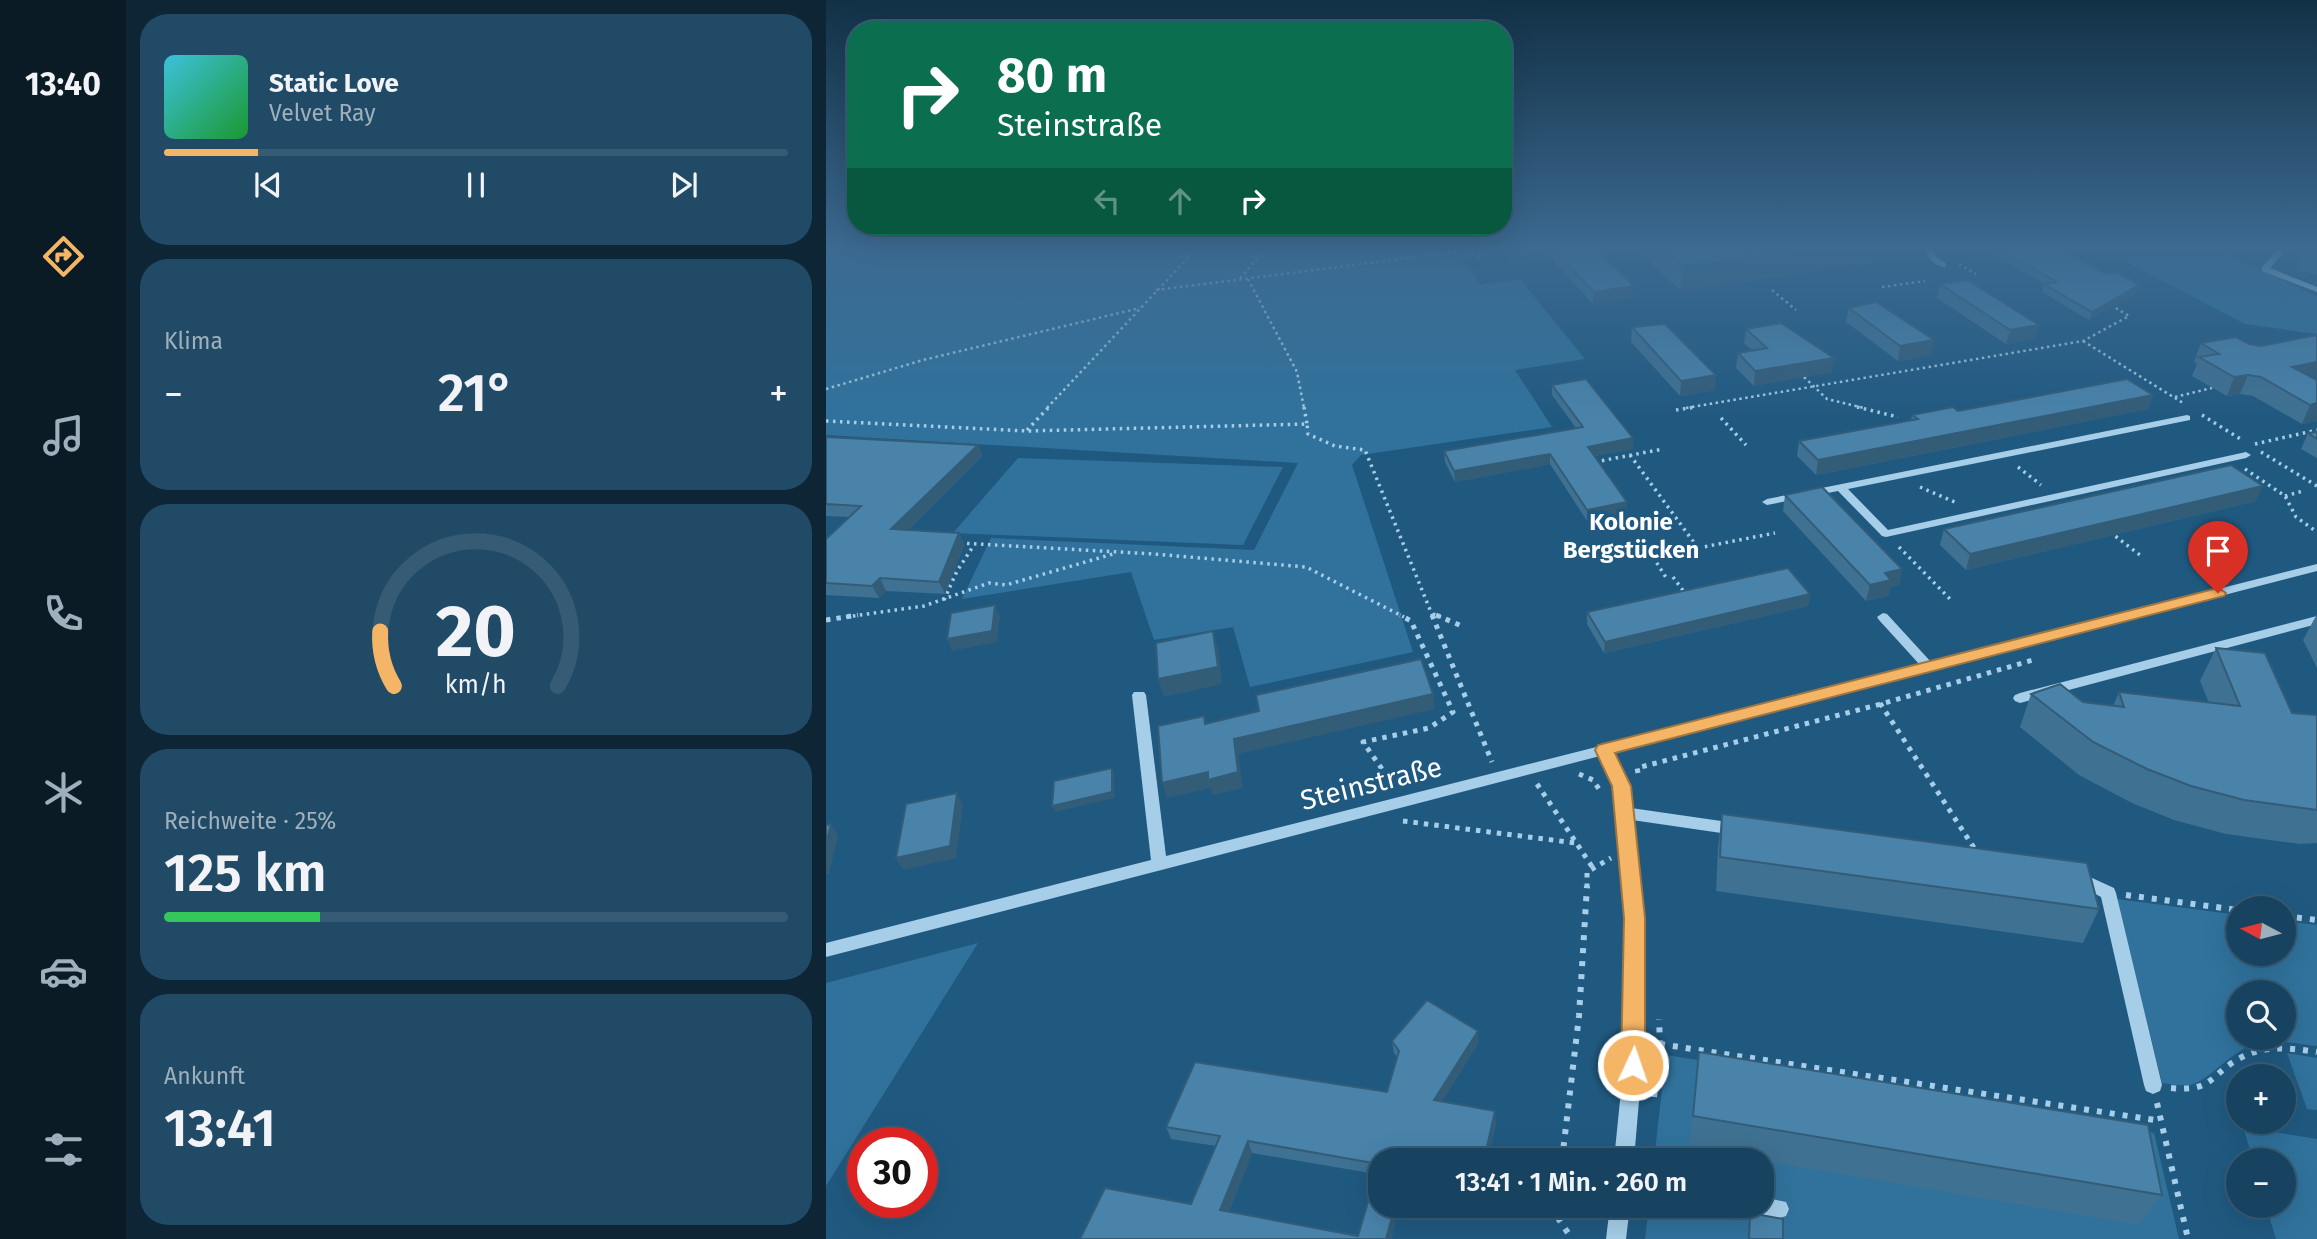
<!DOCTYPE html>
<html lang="de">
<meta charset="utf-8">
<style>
body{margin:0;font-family:"Fira Sans",sans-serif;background:#214a66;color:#f1f3f6;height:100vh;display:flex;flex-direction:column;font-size:26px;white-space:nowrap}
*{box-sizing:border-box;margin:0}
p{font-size:23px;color:#9fb0bd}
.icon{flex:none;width:38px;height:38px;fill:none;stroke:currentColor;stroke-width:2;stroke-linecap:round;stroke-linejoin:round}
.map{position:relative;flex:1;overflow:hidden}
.side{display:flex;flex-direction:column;gap:14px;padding:14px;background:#0d2535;width:700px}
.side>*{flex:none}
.banner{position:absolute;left:21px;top:21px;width:665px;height:214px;border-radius:28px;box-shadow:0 7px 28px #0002,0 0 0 2px #365c75;background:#0b6e4f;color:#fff;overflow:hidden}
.needle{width:46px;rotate:277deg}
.controls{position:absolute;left:1400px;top:896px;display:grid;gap:14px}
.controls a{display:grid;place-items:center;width:70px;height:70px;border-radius:50%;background:#184360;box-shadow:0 7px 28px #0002,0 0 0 2px #365c75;font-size:35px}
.speed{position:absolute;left:21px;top:1127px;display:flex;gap:14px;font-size:35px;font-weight:700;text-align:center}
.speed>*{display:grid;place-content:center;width:91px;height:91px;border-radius:50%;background:#184360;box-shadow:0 7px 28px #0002,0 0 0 2px #365c75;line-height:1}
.speed .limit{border:10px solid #d22;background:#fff;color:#111}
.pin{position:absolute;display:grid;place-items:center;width:60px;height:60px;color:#fff;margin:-72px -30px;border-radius:50% 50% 50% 0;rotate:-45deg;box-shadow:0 0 7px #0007}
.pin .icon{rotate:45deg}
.me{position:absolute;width:77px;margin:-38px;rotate:3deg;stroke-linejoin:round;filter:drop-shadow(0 0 5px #0008)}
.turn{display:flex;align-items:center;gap:24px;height:147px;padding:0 35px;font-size:32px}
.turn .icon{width:91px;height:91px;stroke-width:2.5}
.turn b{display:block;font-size:49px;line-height:60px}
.lanes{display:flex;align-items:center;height:66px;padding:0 35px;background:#0003;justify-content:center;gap:35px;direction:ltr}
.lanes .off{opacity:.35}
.big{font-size:52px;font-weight:600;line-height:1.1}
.side .widget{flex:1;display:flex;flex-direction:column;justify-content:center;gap:10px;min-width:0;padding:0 24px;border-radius:28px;background:#214a66}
.side .dial{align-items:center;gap:0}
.dial svg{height:182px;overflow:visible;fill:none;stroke:#365c75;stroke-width:7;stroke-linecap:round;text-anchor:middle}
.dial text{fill:#f1f3f6;stroke:none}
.song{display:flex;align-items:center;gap:21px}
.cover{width:84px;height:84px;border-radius:10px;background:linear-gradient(135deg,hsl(190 70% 55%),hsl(130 70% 35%))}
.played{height:7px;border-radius:4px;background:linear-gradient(90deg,#f5b566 15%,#365c75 15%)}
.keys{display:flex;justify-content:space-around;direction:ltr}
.heat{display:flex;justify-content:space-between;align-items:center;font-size:38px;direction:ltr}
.charge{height:10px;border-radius:5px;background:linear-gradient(90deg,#34c759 25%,#365c75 0)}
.trip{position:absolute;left:542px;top:1148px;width:406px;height:70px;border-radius:28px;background:#184360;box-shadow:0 7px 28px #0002,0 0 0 2px #365c75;font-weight:600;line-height:70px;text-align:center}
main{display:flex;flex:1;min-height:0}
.dock{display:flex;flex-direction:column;width:126px;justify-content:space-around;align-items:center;background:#0a1b26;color:#9fb0bd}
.dock .icon{width:49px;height:49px}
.dock .active{color:#f5b566}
.dock b{font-size:32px;color:#f1f3f6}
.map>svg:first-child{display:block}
.green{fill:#30729c;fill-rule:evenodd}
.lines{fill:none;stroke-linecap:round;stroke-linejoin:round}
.path-far3{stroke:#a6cee8;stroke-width:2.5;stroke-dasharray:2.5 3.5;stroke-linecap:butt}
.path-far2{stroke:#a6cee8;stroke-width:3.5;stroke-dasharray:2.5 4.5;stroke-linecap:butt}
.path-far1{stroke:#a6cee8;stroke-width:5;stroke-dasharray:4.5 6;stroke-linecap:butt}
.path{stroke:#a6cee8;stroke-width:6;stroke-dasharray:5 8;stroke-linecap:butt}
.minor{fill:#a6cee8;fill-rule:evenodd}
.wall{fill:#3f7192;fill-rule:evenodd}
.shaded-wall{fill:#335c77}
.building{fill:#4983aa;stroke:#335c77;stroke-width:2;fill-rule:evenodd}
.route{fill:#f5b566;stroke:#9f7642;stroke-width:2}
.labels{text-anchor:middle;stroke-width:7;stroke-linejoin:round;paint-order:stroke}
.neighbourhood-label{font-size:24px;font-weight:bold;fill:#fff;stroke:#205980}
.near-street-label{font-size:28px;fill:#fff;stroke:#205980}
</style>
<main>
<nav class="dock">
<b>13:40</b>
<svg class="icon active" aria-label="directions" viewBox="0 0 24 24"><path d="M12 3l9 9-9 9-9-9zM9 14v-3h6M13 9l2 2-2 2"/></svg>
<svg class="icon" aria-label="music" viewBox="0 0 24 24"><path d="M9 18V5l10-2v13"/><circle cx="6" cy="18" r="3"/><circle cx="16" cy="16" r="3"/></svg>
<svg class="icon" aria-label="phone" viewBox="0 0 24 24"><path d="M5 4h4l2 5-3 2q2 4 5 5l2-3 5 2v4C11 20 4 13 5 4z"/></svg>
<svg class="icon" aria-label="climate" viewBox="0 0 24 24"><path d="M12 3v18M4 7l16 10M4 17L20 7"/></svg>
<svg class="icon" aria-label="car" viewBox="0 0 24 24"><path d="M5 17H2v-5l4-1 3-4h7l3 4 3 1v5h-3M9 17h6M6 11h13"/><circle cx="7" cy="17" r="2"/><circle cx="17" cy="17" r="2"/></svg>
<svg class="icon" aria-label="filters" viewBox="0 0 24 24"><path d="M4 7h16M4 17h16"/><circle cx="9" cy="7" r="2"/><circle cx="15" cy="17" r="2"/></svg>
</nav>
<section class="side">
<div class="widget">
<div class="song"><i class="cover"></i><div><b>Static Love</b><p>Velvet Ray</p></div></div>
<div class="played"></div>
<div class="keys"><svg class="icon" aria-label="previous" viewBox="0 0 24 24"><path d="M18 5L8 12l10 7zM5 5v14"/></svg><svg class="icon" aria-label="pause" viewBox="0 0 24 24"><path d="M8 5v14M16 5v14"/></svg><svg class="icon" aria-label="next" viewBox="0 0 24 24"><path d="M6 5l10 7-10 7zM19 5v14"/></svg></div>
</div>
<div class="widget"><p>Klima</p>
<div class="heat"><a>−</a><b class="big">21°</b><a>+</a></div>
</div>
<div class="widget dial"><svg viewBox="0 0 100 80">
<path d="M14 69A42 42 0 1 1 86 69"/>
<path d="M14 69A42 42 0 0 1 8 45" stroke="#f5b566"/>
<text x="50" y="56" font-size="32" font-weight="700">20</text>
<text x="50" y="72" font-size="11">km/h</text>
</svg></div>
<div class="widget"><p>Reichweite · 25%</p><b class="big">125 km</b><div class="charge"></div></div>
<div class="widget"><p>Ankunft</p><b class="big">13:41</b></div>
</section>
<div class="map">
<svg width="1491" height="1239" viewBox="0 0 1491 1239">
<rect width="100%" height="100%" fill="#205980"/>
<!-- green -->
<g class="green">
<path d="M0 247H713L636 259 655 285 694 279 759 359 689 370 726 427 535 455 526 465 587 652 424 687 407 627 328 640 305 572 136 599 165 538 428 550 472 463 0 435Z"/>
<path d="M1271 247H1386L1491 296V334L1419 324Z"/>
<path d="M192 458 457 467 417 545 127 533Z"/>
<path d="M1291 899 1412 915V954H1458V921L1491 925V1046C1470 1044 1447 1038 1426 1045 1405 1052 1379 1084 1363 1085 1354 1086 1344 1084 1336 1083ZM1412 992H1458V1038H1412Z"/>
<path d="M152 943 0 1186V983Z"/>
<path d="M1461 1053 1491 1058V1110L1481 1109Z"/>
<path d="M840 1055 1328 1133 1353 1239H819L823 1206H936V1160H828Z"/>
<path d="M1417 1127 1491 1139V1239H1450L1440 1206H1458V1160H1427Z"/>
</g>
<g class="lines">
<!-- path-far3 -->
<g class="path-far3">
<path d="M640 252 656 258"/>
<path d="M1133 264 1150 274"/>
<path d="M414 278 442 247"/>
<path d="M422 279 471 372 478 408"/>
<path d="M1056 287 1099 281"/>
<path d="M330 290 670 247"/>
<path d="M946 290 970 310"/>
<path d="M1257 341 1357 403"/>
<path d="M978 377 1001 399 1038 408"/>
<path d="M0 389 97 360 314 308"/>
<path d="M1349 397 1386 388"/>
<path d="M221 408 372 247"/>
<path d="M860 408 1257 341 1303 316 1283 304"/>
</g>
<!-- path-far2 -->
<g class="path-far2">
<path d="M478 407 481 424"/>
<path d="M1031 407 1072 417"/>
<path d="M850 410 870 407"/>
<path d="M1376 415 1416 440"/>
<path d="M895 418 920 445"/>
<path d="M0 421 201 431 481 424 482 434 509 446 539 450 607 617"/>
<path d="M201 430 223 407"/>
<path d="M1429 444 1491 430"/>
<path d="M1435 452 1491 486"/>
<path d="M804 455 872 548 827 557 841 579"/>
<path d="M769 462 837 449"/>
<path d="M1192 467 1215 485"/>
<path d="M1419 469 1459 496 1470 517 1491 532"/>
<path d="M1094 487 1131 503"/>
<path d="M1459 496 1477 491"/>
<path d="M1284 532 1314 555"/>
<path d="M134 543 328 554 480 567 578 617"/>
<path d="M1073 547 1126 601"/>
<path d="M872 548 949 533"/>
<path d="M847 577 859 593"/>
<path d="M118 600 131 571 148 545"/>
<path d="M607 614 615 617"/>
<path d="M20 617 98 606 163 583 180 585 287 554"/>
</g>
<!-- path-far1 -->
<g class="path-far1">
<path d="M606 615 666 762"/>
<path d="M610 615 636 626"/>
<path d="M0 620 32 615"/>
<path d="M1054 703 1150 851"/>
<path d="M812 773 811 768 1055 704 1207 660"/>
<path d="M753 774 767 780 773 789"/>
<path d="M711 784 767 868"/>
<path d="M568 786 537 742 603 728 627 712 585 621 574 615"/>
<path d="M577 821 750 843"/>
<path d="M761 888V872L785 858"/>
</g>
<!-- path -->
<g class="path">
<path d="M1300 895 1412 910"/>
<path d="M1458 916 1491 920"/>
<path d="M834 1044 1335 1121"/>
<path d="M1345 1088C1389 1092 1383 1074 1416 1057 1440 1045 1465 1048 1491 1052"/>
<path d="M828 1097 834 1044 833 1019"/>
<path d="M1331 1103 1362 1239"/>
<path d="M736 1160 753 1016 761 886"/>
<path d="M729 1206 728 1212 746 1239"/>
</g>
<!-- minor -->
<g class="minor">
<path d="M1098 247H1104L1110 257 1120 263V267C1108 267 1101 256 1098 247Z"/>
<path d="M1450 247H1456L1459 251 1444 268 1491 287V292L1436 271V267L1451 251Z"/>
<path d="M1361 415 1364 416V420L1022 489 1062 530 1420 452 1425 455 1420 458 1060 537 1056 536 1012 491 941 505 936 502 941 499Z"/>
<path d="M1491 564V571L787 753 802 786 805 808 909 823 914 825 917 829 914 833 909 835 806 820 817 918 818 1041 808 1160H788L800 1041 801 918 788 786 774 756 0 957V943L325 860 306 695 308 692H318L320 695 340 856 1094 665 1053 620 1051 617 1057 613 1061 614 1105 662Z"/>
<path d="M1491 616V624L1194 703 1189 701 1187 698 1189 695 1194 693Z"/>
<path d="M1253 872 1288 888 1290 893 1336 1085 1334 1091 1327 1094 1320 1091 1318 1085 1275 897 1247 882 1245 878 1247 874Z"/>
<path d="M936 1197 960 1202 963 1209 960 1216C949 1221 932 1218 921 1213L918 1206H936Z"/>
<path d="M784 1206H804L800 1239H780Z"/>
</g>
</g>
<!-- wall -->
<g class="wall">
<path d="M722 247H768L807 298 767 304 722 255Z"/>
<path d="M808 247H1061L1058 261 855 291Z"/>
<path d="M1154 247H1229L1311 293 1263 320 1216 292 1218 284Z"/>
<path d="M1479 247H1491V275L1469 270Z"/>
<path d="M1114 284 1209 339 1180 344 1111 298Z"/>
<path d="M1023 308 1105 355 1072 361 1020 322Z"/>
<path d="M806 327 889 390 854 396 805 342Z"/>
<path d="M920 329 1008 358 1005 372 928 386 910 368 912 353 927 351 918 343Z"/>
<path d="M1491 335V379H1489L1491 380V421L1476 424 1427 396 1414 394 1401 396 1366 376 1371 364 1368 362 1375 343 1423 344 1435 346Z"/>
<path d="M726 385 807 438V449L768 456 801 513 761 521 724 464 629 482 619 462 618 451 750 428 726 395Z"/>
<path d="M1327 395 1322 409 990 475 971 456 973 441 1085 420 1086 415Z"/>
<path d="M1491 432V458L1475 449 1482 433Z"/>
<path d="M0 437 152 445 156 456 82 530 133 533 138 545 119 594 60 591 53 598 0 595V539L23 517 0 516Z"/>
<path d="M959 495 1076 569 1073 585 1064 587 1062 596 1040 601 957 511Z"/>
<path d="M1430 501 1140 570 1114 545 1118 529Z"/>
<path d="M984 594 982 606 778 653 761 624V612Z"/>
<path d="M1491 614V668L1477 640Z"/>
<path d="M1390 648 1466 713 1491 715V843L1474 844 1400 834 1348 820 1306 803 1253 775 1194 727 1205 694 1287 706 1293 692 1383 703 1374 681Z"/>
<path d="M896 814 1273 909 1257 943 890 891 892 848Z"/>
<path d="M566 1041 653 1042 616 1101 670 1123 662 1160H555V1206H574L565 1239H254L365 1204 390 1146 345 1139 340 1127 561 1092 571 1057 568 1053ZM426 1153 550 1174 532 1236 403 1211Z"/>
<path d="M873 1052 1336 1195 1313 1225 863 1148Z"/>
</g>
<!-- shaded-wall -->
<g class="shaded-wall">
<path d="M994 247H1061L1058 261 855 291 856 266Z"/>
<path d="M1313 285 1311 293 1263 320 1266 312Z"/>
<path d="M808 286 807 298 767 304 768 292Z"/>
<path d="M1213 325 1209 339 1180 344 1184 330Z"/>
<path d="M1108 340 1105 355 1072 361 1074 346Z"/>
<path d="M1008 358 1005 372 928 386 929 371Z"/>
<path d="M1491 362V379L1457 385 1466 367Z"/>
<path d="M890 375 889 390 854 396 855 381Z"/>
<path d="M1422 375 1414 394 1401 396 1408 377Z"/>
<path d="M1327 395 1322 409 990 475 992 460Z"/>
<path d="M1491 403V421L1476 424 1484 405Z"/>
<path d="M807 438V449L762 457V447Z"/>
<path d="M152 445 156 456 71 541 65 529Z"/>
<path d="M724 454V464L629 482 628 471Z"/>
<path d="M1437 486 1430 501 1140 570 1144 554Z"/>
<path d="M801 502V513L761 521V510Z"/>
<path d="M133 533 138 545 119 594 113 582Z"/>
<path d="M1076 569 1073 585 1064 587 1062 596 1040 601 1044 585 1059 573Z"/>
<path d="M54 578 60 591 53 598 46 586Z"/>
<path d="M984 594 982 606 778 653 779 642Z"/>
<path d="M169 605 174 616 171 642 126 651 121 639Z"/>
<path d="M387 631 392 648 396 684 338 697 332 679Z"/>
<path d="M607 694 609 709 412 754 417 788 387 795 385 788 341 798 336 783 408 739Z"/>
<path d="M286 768 288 774 289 798 229 812 226 806Z"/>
<path d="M131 793 137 805 130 858 77 870 70 858Z"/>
<path d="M5 824 12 836 3 874 0 875V844Z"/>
<path d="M652 1031 653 1042 610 1111 608 1100Z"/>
<path d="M669 1111 670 1123 662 1160H658Z"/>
<path d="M422 1141 426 1153 399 1221 394 1210Z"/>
<path d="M569 1206H574L565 1239H560Z"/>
</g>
<!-- building -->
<g class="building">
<path d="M725 247H768L808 286 768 292Z"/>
<path d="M835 247H994L856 266Z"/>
<path d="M1169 247H1229L1280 274 1290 272 1313 285 1266 312 1218 284 1231 282Z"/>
<path d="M1141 280 1213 325 1184 330 1114 284Z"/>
<path d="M1050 302 1108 340 1074 346 1023 308Z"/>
<path d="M955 323 1008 358 929 371 912 353 941 348 920 329Z"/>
<path d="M839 324 890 375 855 381 806 327Z"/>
<path d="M1491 335V362L1466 367 1491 380V403L1484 405 1435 377 1422 375 1408 377 1373 357 1393 354 1375 343 1410 337 1423 344 1435 346Z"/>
<path d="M760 379 807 438 762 447 801 502 761 510 724 454 628 471 618 451 757 427 726 385Z"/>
<path d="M1301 379 1327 395 992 460 973 441 1092 419 1086 415 1127 407 1132 411Z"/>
<path d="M1491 432V439L1482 433Z"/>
<path d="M0 437 152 445 65 529 133 533 113 582 54 578 46 586 0 583V539L35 506 0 504Z"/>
<path d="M1405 465 1437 486 1144 554 1118 529Z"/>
<path d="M996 487 1076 569 1059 573 1065 580 1044 585 959 495Z"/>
<path d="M962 568 984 594 779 642 761 612Z"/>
<path d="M169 605 166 631 121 639 125 613Z"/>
<path d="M387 631 392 667 332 679 330 643Z"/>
<path d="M1390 648 1439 653 1466 713 1491 715V810L1418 800 1365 786 1321 769 1267 742 1205 694 1234 684 1257 702 1298 707 1293 692 1414 706Z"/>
<path d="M595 659 607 694 408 739 412 772 382 780V772L336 783 332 726 378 716 379 724 433 711 430 695Z"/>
<path d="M286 768V792L226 806 228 781Z"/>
<path d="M131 793 124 846 70 858 80 804Z"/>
<path d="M896 814 1261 863 1273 909 894 857Z"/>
<path d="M5 824 0 844V825Z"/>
<path d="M601 1000 652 1031 608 1100 669 1111 658 1160H555V1206H569L560 1239H254L279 1188 365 1204 394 1136 340 1127 369 1062 561 1092 573 1051 566 1041ZM422 1141 553 1164 532 1236 394 1210Z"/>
<path d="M873 1052 1322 1125 1336 1195 867 1116Z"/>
<path d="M924 1213 957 1219V1239H923Z"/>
</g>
<!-- sky -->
<linearGradient id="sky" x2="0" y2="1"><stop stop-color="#123146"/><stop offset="0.59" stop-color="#3c6a91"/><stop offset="1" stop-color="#3c6a91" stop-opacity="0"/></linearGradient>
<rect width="1491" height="420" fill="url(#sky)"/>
<!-- route -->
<path class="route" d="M1392 588 1400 593 1398 596 789 753 805 786 819 918V1065L815 1072 807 1076 798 1072 795 1065 798 918 786 786 769 750 772 745Z"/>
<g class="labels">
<!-- neighbourhood labels -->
<g class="neighbourhood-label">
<text x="805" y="530">Kolonie<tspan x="805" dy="28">Bergstücken</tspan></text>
</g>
<!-- near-street labels -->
<g class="near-street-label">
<text transform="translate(545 783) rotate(-14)" y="10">Steinstraße</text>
</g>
</g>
</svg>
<div class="controls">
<a><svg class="needle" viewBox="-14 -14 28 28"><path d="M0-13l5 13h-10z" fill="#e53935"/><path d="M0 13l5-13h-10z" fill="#9fb0bd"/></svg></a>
<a><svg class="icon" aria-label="search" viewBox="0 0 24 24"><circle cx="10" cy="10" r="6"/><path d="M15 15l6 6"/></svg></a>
<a>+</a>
<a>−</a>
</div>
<div class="speed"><div class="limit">30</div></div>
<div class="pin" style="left:1392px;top:593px;background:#d93025"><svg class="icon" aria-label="arrive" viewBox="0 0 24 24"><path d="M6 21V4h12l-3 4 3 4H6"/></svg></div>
<svg class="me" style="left:807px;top:1065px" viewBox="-20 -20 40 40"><circle r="17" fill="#f5b566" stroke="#fff" stroke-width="3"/><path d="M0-11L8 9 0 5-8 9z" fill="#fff"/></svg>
<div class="trip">13:41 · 1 Min. · 260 m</div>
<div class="banner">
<div class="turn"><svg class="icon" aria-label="right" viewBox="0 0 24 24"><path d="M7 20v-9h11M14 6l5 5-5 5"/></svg><div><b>80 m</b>Steinstraße</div></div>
<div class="lanes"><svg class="icon off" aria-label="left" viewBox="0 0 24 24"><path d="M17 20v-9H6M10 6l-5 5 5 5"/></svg><svg class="icon off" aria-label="ahead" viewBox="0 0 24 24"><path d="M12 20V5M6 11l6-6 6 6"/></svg><svg class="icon" aria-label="right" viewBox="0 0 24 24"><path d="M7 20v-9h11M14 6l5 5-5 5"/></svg></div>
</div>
</div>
</main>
